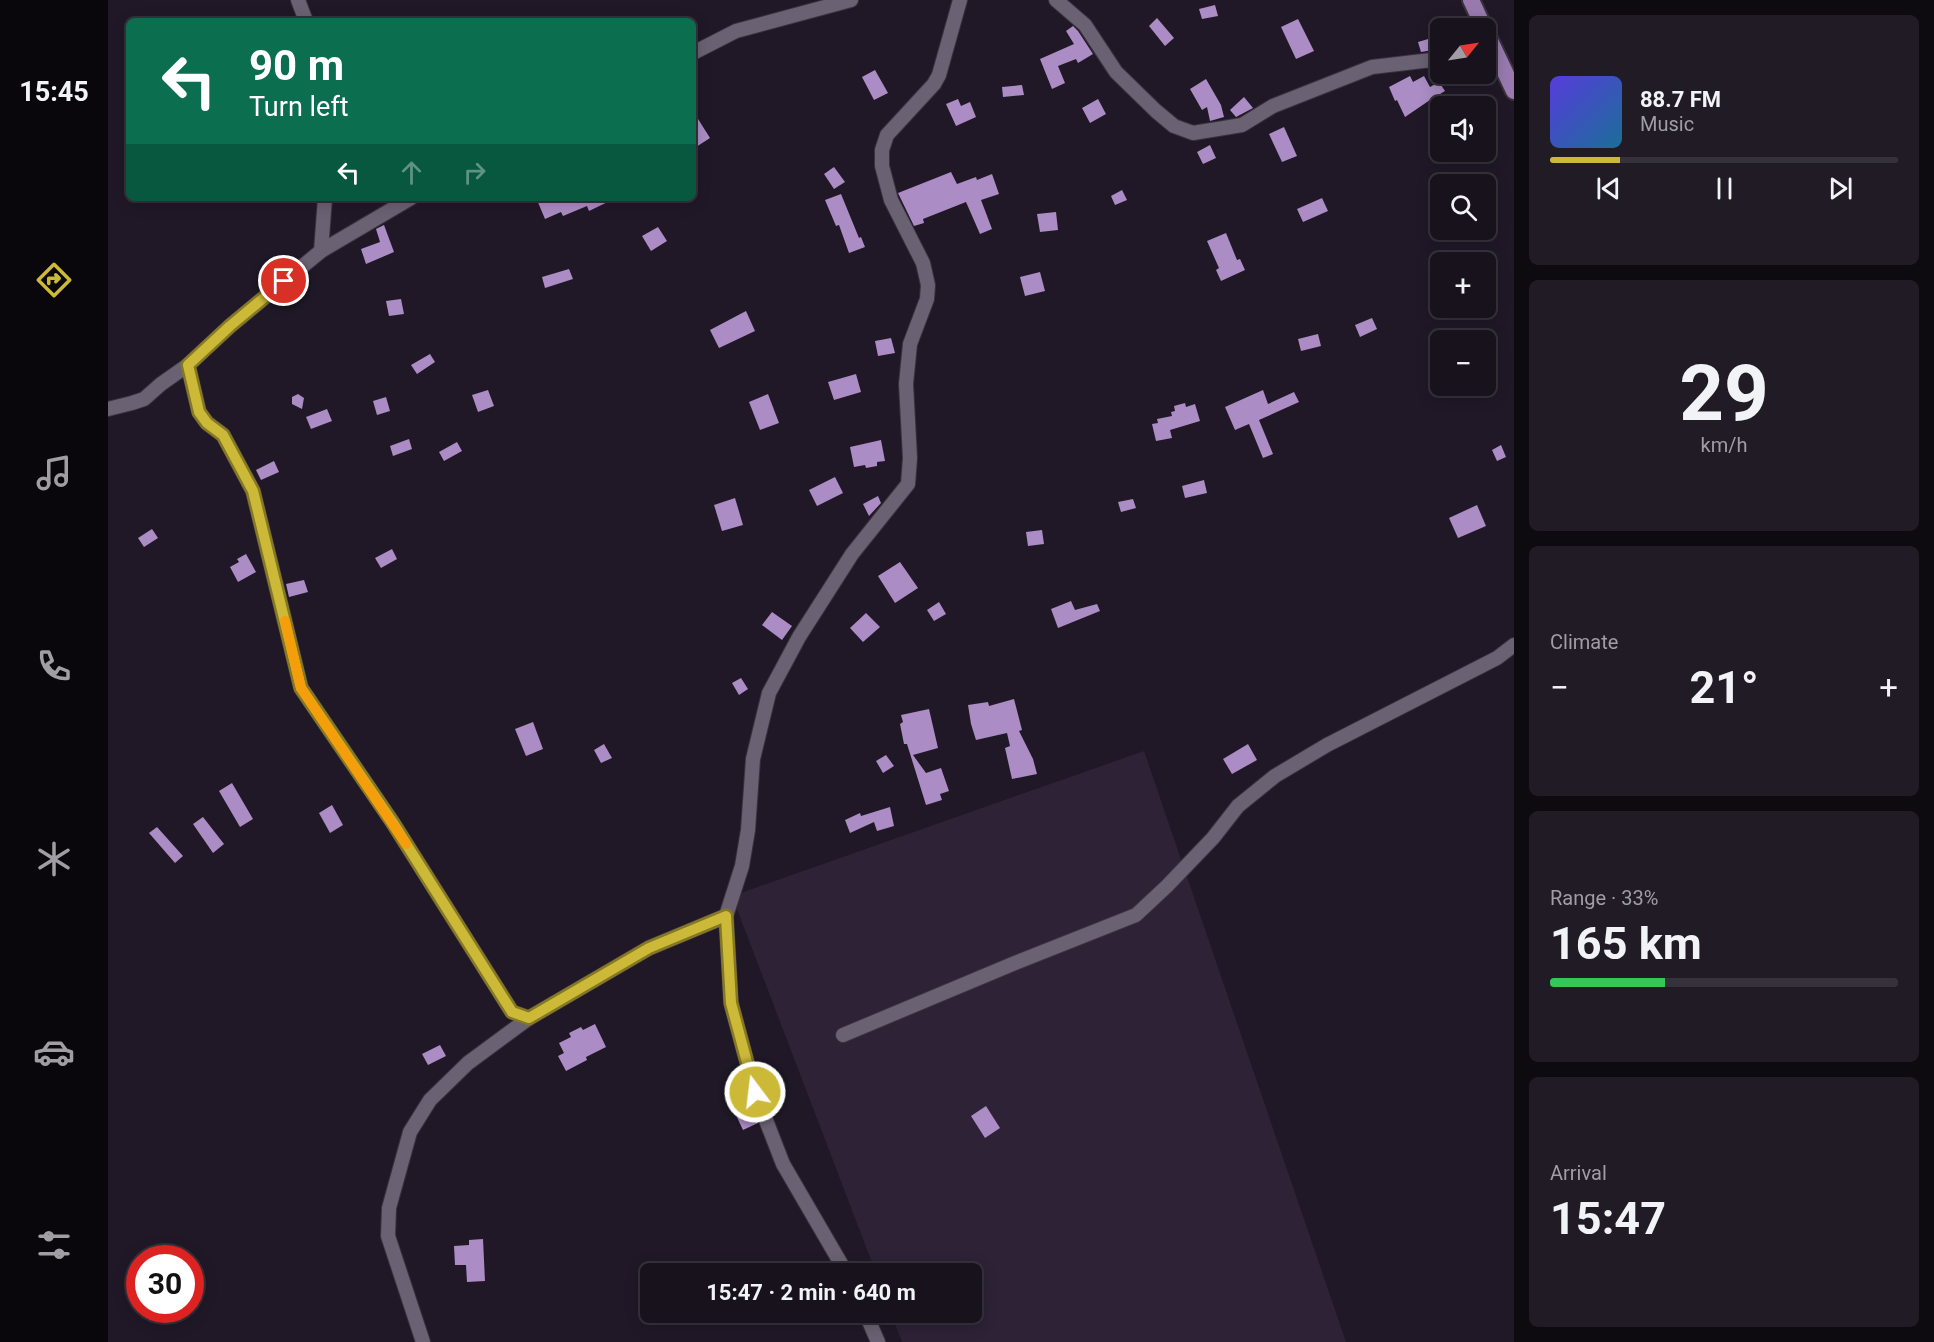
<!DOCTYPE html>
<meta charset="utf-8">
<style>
body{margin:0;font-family:Roboto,sans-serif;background:#211b26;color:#f1f3f6;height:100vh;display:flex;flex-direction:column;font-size:22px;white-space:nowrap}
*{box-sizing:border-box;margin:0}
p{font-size:20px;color:#9f9ea4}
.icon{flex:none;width:33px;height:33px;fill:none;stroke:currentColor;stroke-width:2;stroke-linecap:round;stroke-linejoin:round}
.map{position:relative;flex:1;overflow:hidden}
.drawer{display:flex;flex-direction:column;gap:15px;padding:15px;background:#0d0a10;width:420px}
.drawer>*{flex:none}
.top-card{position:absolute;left:18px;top:18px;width:570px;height:183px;border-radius:9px;box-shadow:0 3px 15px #0003,0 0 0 2px #36323b;background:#0b6e4f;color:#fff;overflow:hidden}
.needle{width:39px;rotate:60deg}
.controls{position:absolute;left:1322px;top:18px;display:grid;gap:12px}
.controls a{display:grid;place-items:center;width:66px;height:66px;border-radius:9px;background:#18121d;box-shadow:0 3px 15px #0003,0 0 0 2px #36323b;font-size:30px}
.speed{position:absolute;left:18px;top:1245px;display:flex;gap:12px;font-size:30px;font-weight:700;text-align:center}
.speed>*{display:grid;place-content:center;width:78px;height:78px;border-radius:50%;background:#18121d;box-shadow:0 3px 15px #0003,0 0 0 2px #36323b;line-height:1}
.speed .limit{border:9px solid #d22;background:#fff;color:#111}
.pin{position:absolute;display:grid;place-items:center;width:51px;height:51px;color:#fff;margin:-26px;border:3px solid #fff;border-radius:50%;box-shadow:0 2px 6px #0007}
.me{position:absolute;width:66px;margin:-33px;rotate:345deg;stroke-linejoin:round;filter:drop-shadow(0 0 4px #0008)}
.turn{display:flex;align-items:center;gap:21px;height:126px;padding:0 24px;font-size:27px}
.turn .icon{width:78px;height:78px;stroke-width:2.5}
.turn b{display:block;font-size:42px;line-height:51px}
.lanes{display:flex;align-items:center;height:57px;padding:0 24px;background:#0003;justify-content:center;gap:30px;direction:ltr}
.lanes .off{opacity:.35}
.big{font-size:45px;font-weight:700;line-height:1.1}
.drawer .card{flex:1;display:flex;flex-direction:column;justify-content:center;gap:9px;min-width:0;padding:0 21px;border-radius:9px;background:#211b26}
.drawer .dial{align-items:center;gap:0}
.dial b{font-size:78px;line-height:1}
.song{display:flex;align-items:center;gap:18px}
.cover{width:72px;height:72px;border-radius:9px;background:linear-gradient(135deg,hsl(250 70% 55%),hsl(200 70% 35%))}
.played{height:6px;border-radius:3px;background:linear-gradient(90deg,#cdb938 20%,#36323b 20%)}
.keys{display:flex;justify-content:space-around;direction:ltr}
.heat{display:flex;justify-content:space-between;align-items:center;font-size:33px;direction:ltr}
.charge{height:9px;border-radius:4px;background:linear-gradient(90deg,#34c759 33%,#36323b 0)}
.trip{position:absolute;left:532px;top:1263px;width:342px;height:60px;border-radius:9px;background:#18121d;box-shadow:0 3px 15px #0003,0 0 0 2px #36323b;font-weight:700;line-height:60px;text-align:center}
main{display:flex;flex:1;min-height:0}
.tabs{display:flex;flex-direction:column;width:108px;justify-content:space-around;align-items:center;background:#0a070c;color:#9f9ea4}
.tabs .icon{width:42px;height:42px}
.tabs .active{color:#cdb938}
.tabs b{font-size:27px;color:#f1f3f6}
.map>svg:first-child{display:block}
.built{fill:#2d2236}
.building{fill:#ab8cc4}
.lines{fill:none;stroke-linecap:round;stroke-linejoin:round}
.minor-casing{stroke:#39333e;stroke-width:16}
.major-casing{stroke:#39333e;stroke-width:20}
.minor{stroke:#6a6172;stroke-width:14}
.major{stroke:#987aaf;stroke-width:16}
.route-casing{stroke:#857824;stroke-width:15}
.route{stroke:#cdb938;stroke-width:10}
.slow{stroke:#f59e0b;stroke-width:10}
</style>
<main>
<nav class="tabs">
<b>15:45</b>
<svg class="icon active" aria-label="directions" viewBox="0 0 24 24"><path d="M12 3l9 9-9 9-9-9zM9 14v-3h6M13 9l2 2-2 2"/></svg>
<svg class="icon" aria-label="music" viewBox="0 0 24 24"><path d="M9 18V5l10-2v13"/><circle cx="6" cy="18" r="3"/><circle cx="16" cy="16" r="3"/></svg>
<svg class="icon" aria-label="phone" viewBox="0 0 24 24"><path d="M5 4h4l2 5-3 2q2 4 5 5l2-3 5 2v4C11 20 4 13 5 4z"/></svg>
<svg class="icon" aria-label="climate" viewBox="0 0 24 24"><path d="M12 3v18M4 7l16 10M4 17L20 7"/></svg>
<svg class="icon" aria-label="car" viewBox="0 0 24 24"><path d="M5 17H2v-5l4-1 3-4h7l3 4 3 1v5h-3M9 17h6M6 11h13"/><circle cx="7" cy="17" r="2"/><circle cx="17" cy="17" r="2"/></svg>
<svg class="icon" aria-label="filters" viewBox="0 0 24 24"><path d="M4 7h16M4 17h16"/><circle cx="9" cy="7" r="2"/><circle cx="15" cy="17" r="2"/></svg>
</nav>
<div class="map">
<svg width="1406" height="1342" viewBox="0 0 1406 1342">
<rect width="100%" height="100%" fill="#201827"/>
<!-- built -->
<path class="built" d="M1036 751 1238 1342H794L783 1313 864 1312V1274L768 1273 624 896Z"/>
<!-- building -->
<g class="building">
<path d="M1107 5 1110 16 1094 19 1091 9Z"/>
<path d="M1049 18 1066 38 1057 46 1041 26Z"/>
<path d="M1190 19 1206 51 1188 59 1173 27Z"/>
<path d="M965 26 970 31 985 54 970 63 968 59 950 66 957 83 944 89 932 59 966 44 958 31Z"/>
<path d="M1327 37 1331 49 1313 52 1310 42Z"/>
<path d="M767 70 780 93 766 100 754 77Z"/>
<path d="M1302 76 1305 82 1316 76 1322 87 1331 82 1337 91 1332 94 1335 100 1325 105 1322 100 1297 117 1289 100 1287 101 1281 87Z"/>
<path d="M1098 79 1113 105 1116 117 1102 121 1099 107 1094 110 1082 89Z"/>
<path d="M914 85 916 95 895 97 894 87Z"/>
<path d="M1136 97 1145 108 1128 117 1122 110Z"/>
<path d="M850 99 853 106 862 102 868 117 848 126 838 104Z"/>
<path d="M990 99 998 114 982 123 974 108Z"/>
<path d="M585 111 602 138 585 149Z"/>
<path d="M1176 127 1189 156 1174 162 1161 134Z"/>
<path d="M1102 145 1108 158 1095 164 1089 152Z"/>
<path d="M726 167 737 182 726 189 716 174Z"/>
<path d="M843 172 849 184 868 177 869 180 884 174 891 194 873 200 884 229 872 234 858 202 815 219 816 223 806 226 790 193Z"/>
<path d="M1014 190 1019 200 1007 205 1003 196Z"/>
<path d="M733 194 751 238 753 237 757 247 741 253 731 225 728 226 717 200Z"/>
<path d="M434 198H508L481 211 479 206 455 216 453 212 437 219 429 200Z"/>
<path d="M1214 198 1220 211 1195 222 1189 209Z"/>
<path d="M948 212 950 230 932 232 929 214Z"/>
<path d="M276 225 286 252 258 264 253 249 272 242 268 229Z"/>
<path d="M550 227 559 241 543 251 534 236Z"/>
<path d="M1118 233 1129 260 1132 259 1137 270 1113 281 1108 270 1111 268 1099 241Z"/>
<path d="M461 269 465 279 437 288 434 277Z"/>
<path d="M932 272 937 291 917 296 912 277Z"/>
<path d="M293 299 296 314 281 316 278 301Z"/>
<path d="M638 311 647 331 611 348 602 330Z"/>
<path d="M1264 318 1269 329 1252 337 1247 325Z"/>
<path d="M1210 334 1213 346 1193 351 1190 339Z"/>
<path d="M783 338 787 353 770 356 767 341Z"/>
<path d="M322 354 327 362 309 374 303 365Z"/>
<path d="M748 374 753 392 726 400 720 382Z"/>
<path d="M380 390 386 406 370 412 364 395Z"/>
<path d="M1155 390 1160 404 1186 392 1191 402 1151 420 1165 454 1155 458 1141 424 1127 430 1117 407Z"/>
<path d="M190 394 196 398 194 409 184 404V397Z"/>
<path d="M660 394 671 423 652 430 641 402Z"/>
<path d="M278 397 282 411 269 415 265 401Z"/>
<path d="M1077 403 1078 407 1087 404 1092 421 1062 430 1064 438 1048 441 1044 424 1050 423 1049 419 1064 416 1063 412 1067 411 1066 406Z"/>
<path d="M219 409 224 421 203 429 198 417Z"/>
<path d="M301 439 304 449 285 456 282 446Z"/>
<path d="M773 440 777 461 769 462V466L758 468 757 465 746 467 742 447Z"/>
<path d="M349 442 354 451 336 461 331 452Z"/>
<path d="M1393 445 1398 457 1389 461 1384 450Z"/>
<path d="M166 461 171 472 153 480 148 470Z"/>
<path d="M727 477 735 493 709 506 701 490Z"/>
<path d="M1096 480 1099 493 1077 498 1074 486Z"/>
<path d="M770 496 773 503 761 516 755 504Z"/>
<path d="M627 498 635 525 614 531 606 505Z"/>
<path d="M1025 499 1028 508 1013 512 1010 502Z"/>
<path d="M1369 505 1378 526 1350 538 1341 518Z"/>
<path d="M44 529 50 538 36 547 30 538Z"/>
<path d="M934 530 936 544 920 546 918 532Z"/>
<path d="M284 549 289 559 273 568 267 558Z"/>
<path d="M138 554 148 572 130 582 122 567 131 562 129 559Z"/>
<path d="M792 562 810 588 787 603 770 576Z"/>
<path d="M196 580 200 592 181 597 178 584Z"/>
<path d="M963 601 967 610 989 604 992 611 950 628 943 609Z"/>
<path d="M831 602 838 614 826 621 819 610Z"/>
<path d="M664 612 684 626 674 640 654 625Z"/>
<path d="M758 613 772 627 755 642 742 628Z"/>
<path d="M633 678 640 689 631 695 624 683Z"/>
<path d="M906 699 914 730 911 731 925 759 929 774 904 779 897 748 902 746 899 733 868 740 863 724 860 705 880 702 881 706Z"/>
<path d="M821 709 830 748 805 755 818 773 833 768 841 791 832 794 834 800 818 805 799 744H796L792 724 795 722 793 715Z"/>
<path d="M425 722 435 749 418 756 407 729Z"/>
<path d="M496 744 504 758 493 763 486 750Z"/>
<path d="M1140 744 1149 760 1124 774 1115 759Z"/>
<path d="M778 755 786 766 775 773 768 761Z"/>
<path d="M124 783 145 819 132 827 111 791Z"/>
<path d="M224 805 235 825 222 833 211 813Z"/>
<path d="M782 807 786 826 769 831 766 822 742 833 737 820 752 813 753 816Z"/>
<path d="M95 817 116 844 105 853 85 824Z"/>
<path d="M49 827 75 856 67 863 41 833Z"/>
<path d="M487 1024 498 1047 478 1057 479 1060 458 1071 450 1056 456 1053 451 1043 463 1037 461 1033 473 1027 475 1030Z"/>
<path d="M332 1045 338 1056 320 1065 314 1054Z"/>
<path d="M642 1104 650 1123 635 1130 626 1111Z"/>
<path d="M878 1106 892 1128 877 1138 863 1116Z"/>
<path d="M375 1239 377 1281 359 1282 358 1265H347L346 1246 361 1245V1240Z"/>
</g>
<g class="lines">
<!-- minor casing -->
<g class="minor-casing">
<g id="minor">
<path d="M190 0 198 21"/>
<path d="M948 0 977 25 1008 72 1048 111 1066 126 1085 133 1134 125 1165 106 1264 67 1332 59"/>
<path d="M585 53 628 31 743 0"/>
<path d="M213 251 217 198"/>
<path d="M80 365 91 412 99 423 115 435 145 491 193 688 285 823 404 1012 421 1018 541 948 618 916"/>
<path d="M0 409 24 403 36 399 53 384 80 365 122 326 213 251 303 198"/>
<path d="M735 1035 907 963 1028 915 1059 886 1105 838 1130 806 1167 776 1219 745 1389 658 1406 645"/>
<path d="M739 1274 675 1164 647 1092 623 1003 618 916 634 866 640 830 645 759 661 693 691 637 744 554 800 484 802 458 798 384 802 344 819 299 820 285 815 263 783 200 774 166V150L779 135 826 84 831 75 852 0"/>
<path d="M757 1312 770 1342"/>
<path d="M315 1342 280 1236 281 1208 302 1132 322 1100 360 1063 421 1018"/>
</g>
</g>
<!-- major casing -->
<g class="major-casing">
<g id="major">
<path d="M1363 0 1376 28"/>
<path d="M1377 30 1406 91"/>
</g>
</g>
<!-- minor -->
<use href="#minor" class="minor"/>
<!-- major -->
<use href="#major" class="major"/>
</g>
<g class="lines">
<!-- route casing -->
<g class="route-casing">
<path id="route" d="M176 281 122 326 80 365 91 412 99 423 115 435 145 491 193 688 285 823 404 1012 421 1018 541 948 618 916 623 1003 647 1092"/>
</g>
<!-- route -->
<use href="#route" class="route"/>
<!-- slow -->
<path class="slow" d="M177 621 193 688 298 844"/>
</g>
</svg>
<div class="controls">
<a><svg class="needle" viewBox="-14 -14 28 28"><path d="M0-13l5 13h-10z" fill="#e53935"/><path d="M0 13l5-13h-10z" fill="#9f9ea4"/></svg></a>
<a><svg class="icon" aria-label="sound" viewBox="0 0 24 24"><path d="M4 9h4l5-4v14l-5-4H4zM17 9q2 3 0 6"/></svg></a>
<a><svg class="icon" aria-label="search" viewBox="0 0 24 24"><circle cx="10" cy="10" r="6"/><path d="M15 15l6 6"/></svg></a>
<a>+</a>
<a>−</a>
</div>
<div class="speed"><div class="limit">30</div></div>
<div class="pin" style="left:176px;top:281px;background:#d93025"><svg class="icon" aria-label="arrive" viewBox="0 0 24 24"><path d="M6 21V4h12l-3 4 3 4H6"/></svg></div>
<svg class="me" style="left:647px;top:1092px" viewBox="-20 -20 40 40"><circle r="17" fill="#cdb938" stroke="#fff" stroke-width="3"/><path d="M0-11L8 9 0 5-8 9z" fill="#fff"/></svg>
<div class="trip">15:47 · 2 min · 640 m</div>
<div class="top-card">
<div class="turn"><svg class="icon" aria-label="left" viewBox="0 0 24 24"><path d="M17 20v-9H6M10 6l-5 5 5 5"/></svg><div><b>90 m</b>Turn left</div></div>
<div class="lanes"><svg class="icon" aria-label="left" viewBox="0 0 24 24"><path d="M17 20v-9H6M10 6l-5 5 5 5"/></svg><svg class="icon off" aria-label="ahead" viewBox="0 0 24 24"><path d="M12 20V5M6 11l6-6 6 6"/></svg><svg class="icon off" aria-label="right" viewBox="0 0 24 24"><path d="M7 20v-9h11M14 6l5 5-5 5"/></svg></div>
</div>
</div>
<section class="drawer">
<div class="card">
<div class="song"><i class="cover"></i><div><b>88.7 FM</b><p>Music</p></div></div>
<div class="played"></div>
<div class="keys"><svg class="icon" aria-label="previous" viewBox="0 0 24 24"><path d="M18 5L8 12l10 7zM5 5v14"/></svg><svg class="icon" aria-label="pause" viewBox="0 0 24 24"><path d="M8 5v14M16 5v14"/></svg><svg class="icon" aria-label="next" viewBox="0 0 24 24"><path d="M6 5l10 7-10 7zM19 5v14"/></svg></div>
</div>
<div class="card dial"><b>29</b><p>km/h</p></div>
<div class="card"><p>Climate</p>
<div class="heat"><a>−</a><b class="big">21°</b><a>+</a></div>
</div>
<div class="card"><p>Range · 33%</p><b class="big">165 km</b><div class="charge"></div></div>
<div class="card"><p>Arrival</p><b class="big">15:47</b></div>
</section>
</main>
